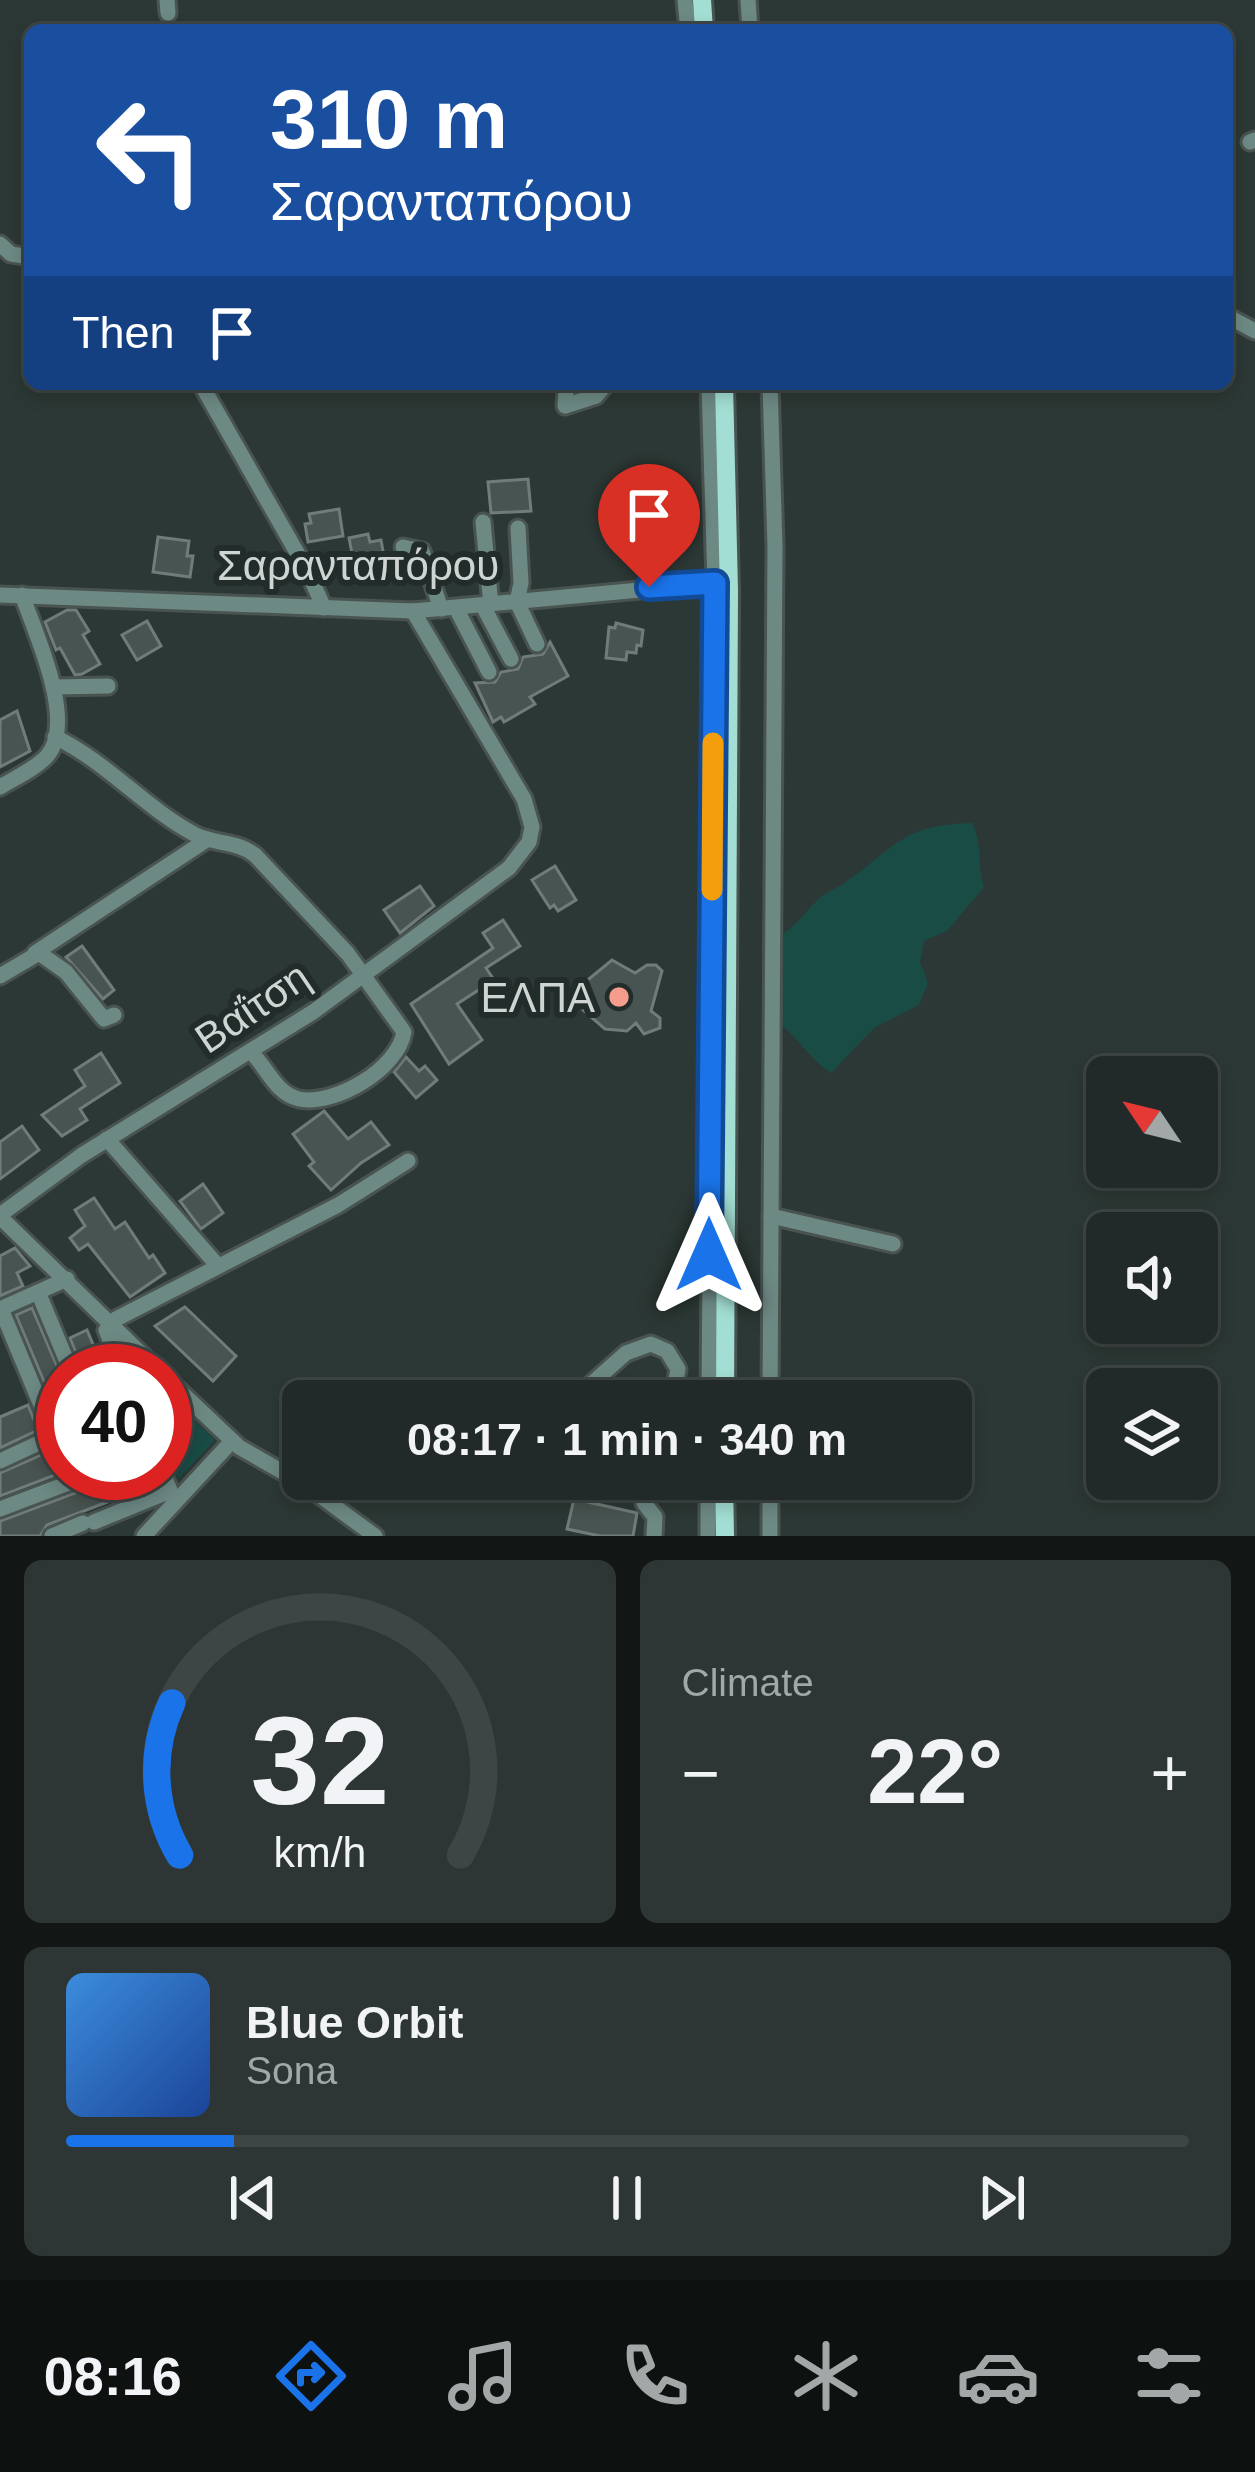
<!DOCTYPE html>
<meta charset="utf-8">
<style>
body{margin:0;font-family:Arial,sans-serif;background:#2d3634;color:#f1f3f6;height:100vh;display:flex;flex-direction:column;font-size:45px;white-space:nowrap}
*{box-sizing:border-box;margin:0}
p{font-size:39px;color:#a2a7a8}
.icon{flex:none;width:66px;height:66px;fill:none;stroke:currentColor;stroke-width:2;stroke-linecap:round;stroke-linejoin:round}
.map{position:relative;height:1536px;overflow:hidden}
.details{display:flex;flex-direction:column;gap:24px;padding:24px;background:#121716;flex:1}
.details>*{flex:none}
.guide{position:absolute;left:24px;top:24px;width:1209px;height:366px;border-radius:18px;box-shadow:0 6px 18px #0003,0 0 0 3px #3e4645;background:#1a4fa0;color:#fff;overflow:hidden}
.needle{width:78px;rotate:305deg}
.fabs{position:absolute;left:1086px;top:1056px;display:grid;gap:24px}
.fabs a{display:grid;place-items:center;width:132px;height:132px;border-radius:18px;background:#212a28;box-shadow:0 6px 18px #0003,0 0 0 3px #3e4645;font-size:60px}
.speed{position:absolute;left:36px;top:1344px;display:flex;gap:24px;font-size:60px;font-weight:700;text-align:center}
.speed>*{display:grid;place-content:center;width:156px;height:156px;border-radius:50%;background:#212a28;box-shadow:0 6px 18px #0003,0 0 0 3px #3e4645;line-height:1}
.speed .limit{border:18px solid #d22;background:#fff;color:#111}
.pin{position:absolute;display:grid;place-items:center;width:102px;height:102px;color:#fff;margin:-123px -51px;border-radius:50% 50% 50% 0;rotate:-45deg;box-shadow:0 0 12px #0007}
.pin .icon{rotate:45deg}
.me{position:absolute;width:132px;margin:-66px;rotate:0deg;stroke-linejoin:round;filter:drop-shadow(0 0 9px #0008)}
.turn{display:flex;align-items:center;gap:42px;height:252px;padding:0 48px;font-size:54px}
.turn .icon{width:156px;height:156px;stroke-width:2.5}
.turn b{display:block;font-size:84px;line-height:102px}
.then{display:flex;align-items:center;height:114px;padding:0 48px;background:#0003;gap:24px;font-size:45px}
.big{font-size:90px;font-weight:700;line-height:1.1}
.details .widget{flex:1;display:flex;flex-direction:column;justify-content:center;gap:18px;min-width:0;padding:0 42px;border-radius:18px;background:#2d3634}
.details .dial{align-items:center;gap:0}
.dial svg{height:312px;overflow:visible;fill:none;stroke:#3e4645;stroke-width:7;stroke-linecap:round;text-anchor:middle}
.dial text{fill:#f1f3f6;stroke:none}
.song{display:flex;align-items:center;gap:36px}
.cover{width:144px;height:144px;border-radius:18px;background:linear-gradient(135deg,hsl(210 70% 55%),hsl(220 70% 35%))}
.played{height:12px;border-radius:6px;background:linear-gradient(90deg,#1a73e8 15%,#3e4645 15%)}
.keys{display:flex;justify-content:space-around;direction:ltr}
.heat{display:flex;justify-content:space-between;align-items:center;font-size:66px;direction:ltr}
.details .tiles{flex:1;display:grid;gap:24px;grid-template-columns:1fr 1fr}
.widget:last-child{grid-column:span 2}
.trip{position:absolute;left:282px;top:1380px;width:690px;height:120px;border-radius:18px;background:#212a28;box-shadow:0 6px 18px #0003,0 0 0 3px #3e4645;font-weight:700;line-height:120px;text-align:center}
.tabs{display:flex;height:192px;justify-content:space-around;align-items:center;background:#0d1110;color:#a2a7a8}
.tabs .icon{width:84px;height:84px}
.tabs .active{color:#1a73e8}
.tabs b{font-size:54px;color:#f1f3f6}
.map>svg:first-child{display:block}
.green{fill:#194c45}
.building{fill:#485451;stroke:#6f7c79;stroke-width:3}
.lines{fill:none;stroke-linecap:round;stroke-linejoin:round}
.minor-casing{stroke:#495451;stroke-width:21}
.major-casing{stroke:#495451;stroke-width:24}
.minor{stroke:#6d8984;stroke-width:15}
.major{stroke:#a2ded3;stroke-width:18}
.route-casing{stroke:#114b97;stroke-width:30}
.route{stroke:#1a73e8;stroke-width:21}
.slow{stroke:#f59e0b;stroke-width:21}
.poi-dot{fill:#f49d8c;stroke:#222d2b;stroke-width:4.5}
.labels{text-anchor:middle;stroke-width:12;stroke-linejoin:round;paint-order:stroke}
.street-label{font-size:42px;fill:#ced5d3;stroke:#222d2b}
.poi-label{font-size:42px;fill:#ced5d3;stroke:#222d2b;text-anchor:end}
</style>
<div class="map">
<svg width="1255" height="1536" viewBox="0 0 1255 1536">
<rect width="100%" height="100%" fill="#2c3835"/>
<!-- green -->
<g class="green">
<path d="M972 823C983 845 977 864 984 887L947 931 924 941 920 962 928 983 919 1005 874 1028 831 1073C810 1059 798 1038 778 1022L779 937C800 923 805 911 821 897 828 891 838 888 846 882 898 845 902 825 972 823Z"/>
<path d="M165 1393 215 1440 178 1479 165 1449Z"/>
</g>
<!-- building -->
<g class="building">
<path d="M528 479 531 511 491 513 488 482Z"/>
<path d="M339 509 343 536 308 542 305 524 311 523 309 514Z"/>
<path d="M368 534 370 542 381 540 387 573 357 579 349 538Z"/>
<path d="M158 537 189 541 187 556H193L190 577 153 572Z"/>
<path d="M67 610H76L89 631 83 635 100 664 82 674 75 675 60 648 56 650 45 622Z"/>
<path d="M147 621 161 646 137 660 122 635Z"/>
<path d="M616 623 643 630 641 646 637 645 636 653 627 652 626 660 606 658 609 627 615 628Z"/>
<path d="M550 642 568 676 530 697 535 704 504 722 501 717 493 722 475 683 495 682 501 672 518 669 523 657 543 654Z"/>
<path d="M17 711 30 751 0 767V720Z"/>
<path d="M555 866 576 900 558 911 554 905 550 908 532 880Z"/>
<path d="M420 886 434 906 400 933 384 910Z"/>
<path d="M503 920 520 946 486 968 494 980 457 1004 482 1040 449 1064 411 1004 493 948 483 933Z"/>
<path d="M82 946 114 990 103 999 66 957Z"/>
<path d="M612 960 635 973 647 965H656L662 971 651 1011 660 1018V1028L644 1034 636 1023 627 1031 605 1029 583 1010 584 983Z"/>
<path d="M101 1053 120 1083 80 1109 87 1120 62 1136 42 1115 85 1086 75 1070Z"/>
<path d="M406 1057 419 1071 425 1066 437 1080 416 1098 394 1072Z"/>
<path d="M324 1111 348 1139 371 1122 389 1145 361 1163 331 1190 309 1166 314 1162 293 1134Z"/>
<path d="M22 1126 39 1150 0 1179V1142Z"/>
<path d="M203 1184 223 1213 201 1229 180 1201Z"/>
<path d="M94 1198 115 1229 125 1222 149 1258 153 1255 165 1273 130 1297 88 1244 79 1250 70 1238 85 1226 75 1210Z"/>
<path d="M15 1248 30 1266 17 1273 23 1286 0 1296V1256Z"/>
<path d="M185 1307 236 1356 213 1381 155 1326Z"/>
<path d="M32 1308 63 1380V1427L16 1315Z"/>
<path d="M87 1330 95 1349 98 1348 108 1371H83L70 1338Z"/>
<path d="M28 1405 38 1430 0 1448V1417Z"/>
<path d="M48 1452 52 1464 63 1472 0 1496V1473Z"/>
<path d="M107 1473H151L155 1484 47 1525 40 1536H0V1521L99 1484Z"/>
<path d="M574 1499 637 1513 633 1536H600L567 1529Z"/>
</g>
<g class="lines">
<!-- minor casing -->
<g class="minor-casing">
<g id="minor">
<path d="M167 0 168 13"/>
<path d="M685 0 688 30"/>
<path d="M748 0 750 30"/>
<path d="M1250 142 1255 140"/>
<path d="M0 244 11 254 30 257"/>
<path d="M1227 316 1255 331"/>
<path d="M201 384 308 572 324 608"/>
<path d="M566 390 565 406 596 396 606 384"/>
<path d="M483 522 491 605"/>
<path d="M518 528 521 583 517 602 537 644"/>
<path d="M403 547 422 551 441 609"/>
<path d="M0 595 413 611 715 583"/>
<path d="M483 606 511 659"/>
<path d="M456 608 489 672"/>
<path d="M53 687 108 686"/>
<path d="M55 737C107 762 144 807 194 834 215 845 236 840 255 855L348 954 404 1032C398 1069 335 1106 299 1099 276 1094 267 1068 252 1053"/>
<path d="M0 787C15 778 35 769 47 756 77 722 35 632 22 595"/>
<path d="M35 953 208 839"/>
<path d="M0 976 39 953 66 972 104 1019 114 1015"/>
<path d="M107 1139 218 1266"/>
<path d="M0 1215 82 1155 313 1012 509 868 529 842 532 827 524 799 413 611"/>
<path d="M771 1216 893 1244"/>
<path d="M0 1217 159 1371"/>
<path d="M38 1292 71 1371"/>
<path d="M0 1309 67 1279"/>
<path d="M1 1309 63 1458"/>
<path d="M122 1371 106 1330 116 1319 338 1205 408 1161"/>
<path d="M165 1377 239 1447 304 1484 375 1536"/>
<path d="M572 1401 626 1353 651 1344 667 1351 678 1369 672 1401"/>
<path d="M709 1401 715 583 709 384"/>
<path d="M770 1401 775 546 770 384"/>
<path d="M0 1461 54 1436"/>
<path d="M163 1473 174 1500"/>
<path d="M644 1503 655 1517 654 1536"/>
<path d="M0 1509 95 1473"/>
<path d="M94 1522 170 1491"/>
<path d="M52 1536 83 1523"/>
<path d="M144 1536 232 1441"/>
<path d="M708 1536V1479"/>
<path d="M770 1536V1479"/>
</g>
</g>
<!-- major casing -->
<g class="major-casing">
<g id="major">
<path d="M702 0 704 30"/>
<path d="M724 384 729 591 725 1401"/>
<path d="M724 1479 725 1536"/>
</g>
</g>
<!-- minor -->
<use href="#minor" class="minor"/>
<!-- major -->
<use href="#major" class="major"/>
</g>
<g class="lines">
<!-- route casing -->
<g class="route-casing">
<path id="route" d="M649 587 715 583 709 1255"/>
</g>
<!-- route -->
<use href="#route" class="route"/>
<!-- slow -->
<path class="slow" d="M712 890 713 743"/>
</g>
<!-- markers -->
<circle class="poi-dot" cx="619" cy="997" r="12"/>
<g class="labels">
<!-- street labels -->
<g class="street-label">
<text x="358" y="580">Σαρανταπόρου</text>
<text transform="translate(252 1007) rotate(-34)" y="15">Βαΐτση</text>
</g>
<!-- poi labels -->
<g class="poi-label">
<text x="595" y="1012">ΕΛΠΑ</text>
</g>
</g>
</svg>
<div class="fabs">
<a><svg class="needle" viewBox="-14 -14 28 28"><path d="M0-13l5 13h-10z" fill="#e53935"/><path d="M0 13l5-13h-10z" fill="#a2a7a8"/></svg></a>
<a><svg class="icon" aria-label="sound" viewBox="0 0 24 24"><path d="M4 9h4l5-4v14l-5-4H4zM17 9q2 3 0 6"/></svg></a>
<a><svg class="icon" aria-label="layers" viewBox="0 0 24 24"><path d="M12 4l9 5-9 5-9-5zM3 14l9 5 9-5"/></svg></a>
</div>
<div class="speed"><div class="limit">40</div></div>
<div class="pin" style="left:649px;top:587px;background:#d93025"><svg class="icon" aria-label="arrive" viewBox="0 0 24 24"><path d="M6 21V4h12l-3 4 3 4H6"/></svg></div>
<svg class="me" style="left:709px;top:1255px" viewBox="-20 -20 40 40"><path d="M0-17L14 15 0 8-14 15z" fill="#1a73e8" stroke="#fff" stroke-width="4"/></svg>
<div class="trip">08:17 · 1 min · 340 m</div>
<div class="guide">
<div class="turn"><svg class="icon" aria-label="left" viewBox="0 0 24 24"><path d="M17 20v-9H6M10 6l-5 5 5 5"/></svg><div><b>310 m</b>Σαρανταπόρου</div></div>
<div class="then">Then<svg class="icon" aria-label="arrive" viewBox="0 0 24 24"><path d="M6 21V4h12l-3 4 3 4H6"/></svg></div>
</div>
</div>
<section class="details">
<div class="tiles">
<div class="widget dial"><svg viewBox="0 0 100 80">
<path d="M14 69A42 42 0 1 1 86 69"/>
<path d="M14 69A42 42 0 0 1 12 30" stroke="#1a73e8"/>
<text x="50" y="56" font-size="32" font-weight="700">32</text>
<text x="50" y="72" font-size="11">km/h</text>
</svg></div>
<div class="widget"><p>Climate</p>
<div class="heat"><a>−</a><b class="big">22°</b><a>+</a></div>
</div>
<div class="widget">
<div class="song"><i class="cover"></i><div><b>Blue Orbit</b><p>Sona</p></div></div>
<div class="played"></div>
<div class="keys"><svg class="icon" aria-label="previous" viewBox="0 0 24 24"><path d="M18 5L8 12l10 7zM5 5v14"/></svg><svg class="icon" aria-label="pause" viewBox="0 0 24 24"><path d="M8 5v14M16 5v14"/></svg><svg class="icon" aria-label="next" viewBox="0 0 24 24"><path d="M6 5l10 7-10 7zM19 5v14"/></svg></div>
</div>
</div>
</section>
<nav class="tabs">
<b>08:16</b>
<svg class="icon active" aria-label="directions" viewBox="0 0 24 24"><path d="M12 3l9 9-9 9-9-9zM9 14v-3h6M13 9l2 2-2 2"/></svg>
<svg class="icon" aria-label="music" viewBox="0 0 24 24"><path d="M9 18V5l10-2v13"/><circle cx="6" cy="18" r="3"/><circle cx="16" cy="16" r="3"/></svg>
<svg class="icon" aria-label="phone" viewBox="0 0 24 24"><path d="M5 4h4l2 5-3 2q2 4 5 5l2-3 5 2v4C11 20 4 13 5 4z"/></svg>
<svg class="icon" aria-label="climate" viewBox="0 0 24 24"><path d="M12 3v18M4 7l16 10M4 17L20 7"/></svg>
<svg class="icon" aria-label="car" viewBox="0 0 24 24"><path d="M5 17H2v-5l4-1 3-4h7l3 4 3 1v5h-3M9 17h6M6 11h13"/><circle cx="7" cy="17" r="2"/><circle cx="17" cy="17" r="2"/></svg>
<svg class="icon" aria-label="filters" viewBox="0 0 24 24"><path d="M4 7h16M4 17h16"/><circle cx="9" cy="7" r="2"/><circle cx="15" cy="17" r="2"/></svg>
</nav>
